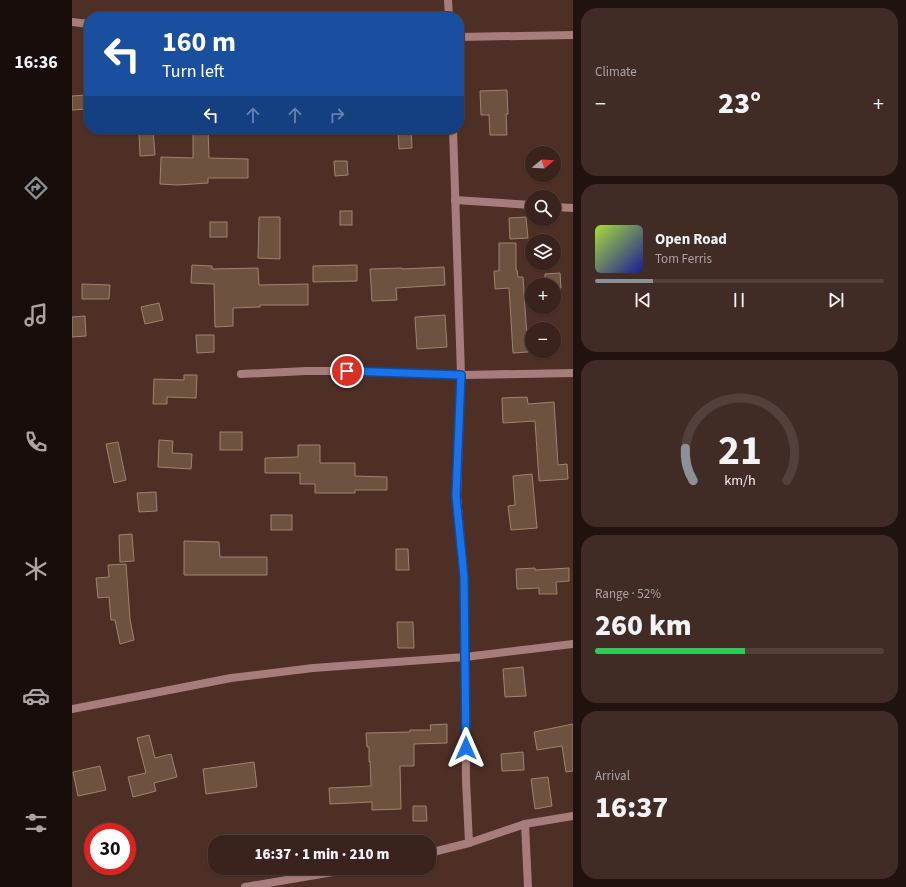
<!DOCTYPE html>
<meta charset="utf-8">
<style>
body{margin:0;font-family:"Source Sans 3",sans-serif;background:#412b25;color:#f1f3f6;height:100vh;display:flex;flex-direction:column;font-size:15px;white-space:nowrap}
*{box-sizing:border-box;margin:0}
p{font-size:13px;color:#aba4a3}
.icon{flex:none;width:22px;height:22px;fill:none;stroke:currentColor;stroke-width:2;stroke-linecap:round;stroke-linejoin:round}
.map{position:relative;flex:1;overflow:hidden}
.drawer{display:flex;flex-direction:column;gap:8px;padding:8px;background:#20130f;width:333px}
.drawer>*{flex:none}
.banner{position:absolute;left:12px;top:12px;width:380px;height:122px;border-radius:16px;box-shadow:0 1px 3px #0004,0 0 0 1px #54403b;background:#1a4fa0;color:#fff;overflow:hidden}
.needle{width:26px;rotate:72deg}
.fabs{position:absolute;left:453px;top:146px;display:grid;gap:8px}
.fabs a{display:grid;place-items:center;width:36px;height:36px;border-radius:50%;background:#3a231c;box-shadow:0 1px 3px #0004,0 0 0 1px #54403b;font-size:20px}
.speed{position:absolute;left:12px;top:823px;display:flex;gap:8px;font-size:20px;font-weight:700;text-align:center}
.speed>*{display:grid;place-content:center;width:52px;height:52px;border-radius:50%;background:#3a231c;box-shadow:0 1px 3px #0004,0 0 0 1px #54403b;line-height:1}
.speed .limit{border:6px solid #d22;background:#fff;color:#111}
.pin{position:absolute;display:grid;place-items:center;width:34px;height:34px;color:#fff;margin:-17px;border:2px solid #fff;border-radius:50%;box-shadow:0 1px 4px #0007}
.me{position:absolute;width:44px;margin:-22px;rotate:0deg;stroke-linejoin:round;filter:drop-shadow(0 0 3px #0008)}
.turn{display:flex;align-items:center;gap:14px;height:84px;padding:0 12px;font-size:18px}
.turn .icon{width:52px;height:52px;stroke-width:2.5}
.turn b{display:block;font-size:28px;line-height:34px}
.lanes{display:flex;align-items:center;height:38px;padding:0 12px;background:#0003;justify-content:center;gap:20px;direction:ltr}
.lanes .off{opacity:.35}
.big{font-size:30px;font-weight:800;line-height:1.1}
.drawer .card{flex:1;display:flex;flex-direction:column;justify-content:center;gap:6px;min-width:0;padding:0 14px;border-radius:16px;background:#412b25}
.drawer .dial{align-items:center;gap:0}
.dial svg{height:104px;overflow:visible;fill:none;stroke:#54403b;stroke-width:7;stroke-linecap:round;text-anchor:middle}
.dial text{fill:#f1f3f6;stroke:none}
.song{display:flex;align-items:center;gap:12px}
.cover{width:48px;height:48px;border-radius:6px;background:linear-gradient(135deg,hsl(80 70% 55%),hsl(240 70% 35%))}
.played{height:4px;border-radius:2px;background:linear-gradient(90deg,#8c9099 20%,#54403b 20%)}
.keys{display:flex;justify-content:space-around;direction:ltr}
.heat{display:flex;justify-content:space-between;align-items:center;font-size:22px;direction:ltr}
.charge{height:6px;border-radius:3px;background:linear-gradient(90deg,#34c759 52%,#54403b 0)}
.trip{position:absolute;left:136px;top:835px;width:228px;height:40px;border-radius:16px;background:#3a231c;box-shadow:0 1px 3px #0004,0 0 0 1px #54403b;font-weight:800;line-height:40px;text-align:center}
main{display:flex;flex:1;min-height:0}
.tabs{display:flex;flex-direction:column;width:72px;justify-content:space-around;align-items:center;background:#170e0b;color:#aba4a3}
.tabs .icon{width:28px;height:28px}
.tabs .current{color:#8c9099}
.tabs b{font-size:18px;color:#f1f3f6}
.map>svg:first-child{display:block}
.building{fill:#6d533f;stroke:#a0836e}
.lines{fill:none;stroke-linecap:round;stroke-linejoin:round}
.street{stroke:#a77c7c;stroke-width:8}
.route-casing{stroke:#114b97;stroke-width:10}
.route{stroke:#1a73e8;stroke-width:7}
</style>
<main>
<nav class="tabs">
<b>16:36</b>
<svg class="icon current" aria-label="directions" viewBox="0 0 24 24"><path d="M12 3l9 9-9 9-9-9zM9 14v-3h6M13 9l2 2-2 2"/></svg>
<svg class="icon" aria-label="music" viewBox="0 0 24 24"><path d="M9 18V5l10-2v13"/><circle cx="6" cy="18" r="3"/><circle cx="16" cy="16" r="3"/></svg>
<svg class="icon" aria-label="phone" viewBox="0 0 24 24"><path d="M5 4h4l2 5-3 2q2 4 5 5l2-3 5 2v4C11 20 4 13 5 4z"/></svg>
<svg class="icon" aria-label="climate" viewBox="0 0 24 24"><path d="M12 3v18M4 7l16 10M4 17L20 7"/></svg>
<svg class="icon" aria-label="car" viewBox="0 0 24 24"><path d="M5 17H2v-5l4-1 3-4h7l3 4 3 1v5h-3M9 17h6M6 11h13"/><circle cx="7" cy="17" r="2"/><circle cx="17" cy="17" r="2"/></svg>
<svg class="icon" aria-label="filters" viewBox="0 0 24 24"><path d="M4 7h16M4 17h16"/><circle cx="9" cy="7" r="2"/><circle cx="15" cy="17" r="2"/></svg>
</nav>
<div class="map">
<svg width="501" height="887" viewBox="0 0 501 887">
<rect width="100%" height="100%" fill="#4d2f26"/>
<!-- building -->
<g class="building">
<path d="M435 90 436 114H434L435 135H418L417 115H409L408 91Z"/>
<path d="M15 95 16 109 0 110V96Z"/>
<path d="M121 129H136L137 158 176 159V178H136V183L106 185 88 184 89 157 121 158Z"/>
<path d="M326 129H339L340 148 327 149Z"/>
<path d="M81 130 83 155 68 156 67 131Z"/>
<path d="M262 161H275L276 175 263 176Z"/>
<rect x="268" y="211" width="12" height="14"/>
<path d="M187 217H208V259L186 258Z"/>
<path d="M454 217 456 238 438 239 437 218Z"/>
<rect x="138" y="222" width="17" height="15"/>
<path d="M427 243H444V270H445L446 277H451L456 352 441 353 437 288 423 289 422 271H427Z"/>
<path d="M120 265 140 266V269L186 268 187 285 236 284V305H188V307L161 308V326L143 327 142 284 119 283Z"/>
<path d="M285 265V281L241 282V266Z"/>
<path d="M372 267 373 285 324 288 325 300 300 301 298 269 330 268V269Z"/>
<path d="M488 273 489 288H482V285H473V274Z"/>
<path d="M10 284 38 285 37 299H10Z"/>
<path d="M87 303 91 320 73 324 69 307Z"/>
<path d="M373 315 375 347 345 349 343 317Z"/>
<path d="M13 316 14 336 0 337V317Z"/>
<path d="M124 335H142V352L125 353Z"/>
<path d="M112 375H125L124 398 95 397V404H81L82 379 112 380Z"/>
<path d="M455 397 456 404 482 402 486 465 495 464 496 479 467 481 463 421 431 423 430 398Z"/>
<rect x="148" y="432" width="22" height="18"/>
<path d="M87 440 101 441 100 453 120 454 119 469 86 467Z"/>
<path d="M46 442 54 480 42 483 34 444Z"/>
<path d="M226 445H248V463H283V476L315 477V490H283V493H243V484H228V473H193V458L226 457Z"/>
<path d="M460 474 465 528 439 530 436 506 443 505 441 476Z"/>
<path d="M84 492 85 511 67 512 65 493Z"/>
<rect x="199" y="515" width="21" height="15"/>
<path d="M60 534 62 561 48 562 47 535Z"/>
<path d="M112 541 147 542 148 557H195V575H112Z"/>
<path d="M324 549H336L337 570H324Z"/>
<path d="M54 564 58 619 62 640 48 644 43 620H39L37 597 26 598 24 578 37 577 36 565Z"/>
<path d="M463 568V570L497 568V581L484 582 485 594H467V588L445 589 444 569Z"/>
<path d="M325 622H341L342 648H326Z"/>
<path d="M451 667 454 696 433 697 431 669Z"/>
<path d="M375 724V743L342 744V766H328L329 809 300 810V802L258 804 257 788 299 786 298 761 297 762V747H295L294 733 338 732V730H359L358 725Z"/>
<path d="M501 724V771L494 772 490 746 465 750 462 732Z"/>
<path d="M77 735 83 758 99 754 105 777 82 783 84 791 61 797 56 777 74 773 65 738Z"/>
<path d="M451 752 452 770 430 771 429 754Z"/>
<path d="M182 762 185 787 134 794 131 769Z"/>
<path d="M28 766 34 790 6 796 1 772Z"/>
<path d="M476 777 480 806 463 809 459 779Z"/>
<path d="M341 806H354L355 821H341Z"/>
</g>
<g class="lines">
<!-- street -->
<g class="street">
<path d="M376 0 377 17"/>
<path d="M0 22 17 24"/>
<path d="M387 37 501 35"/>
<path d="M381 129 389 375 385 496 392 577 394 780 397 843"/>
<path d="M383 200 460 205"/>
<path d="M482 207 501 208"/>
<path d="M169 374 234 371H288L389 375 501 373"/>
<path d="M0 709 159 678 241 668 393 657 501 644"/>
<path d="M453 824 456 887"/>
<path d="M357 853 397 843 453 824 501 816"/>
<path d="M173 887 285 868"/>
</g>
</g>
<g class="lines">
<!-- route casing -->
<g class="route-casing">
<path id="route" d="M275 371 389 375 384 496 392 577 394 748"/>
</g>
<!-- route -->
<use href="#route" class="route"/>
</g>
</svg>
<div class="fabs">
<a><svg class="needle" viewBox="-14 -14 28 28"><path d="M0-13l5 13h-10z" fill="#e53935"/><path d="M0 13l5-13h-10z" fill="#aba4a3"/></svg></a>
<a><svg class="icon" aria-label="search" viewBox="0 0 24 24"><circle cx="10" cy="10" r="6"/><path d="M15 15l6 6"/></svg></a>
<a><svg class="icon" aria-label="layers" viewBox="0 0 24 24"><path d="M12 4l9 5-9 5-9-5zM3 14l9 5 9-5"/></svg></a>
<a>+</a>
<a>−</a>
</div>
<div class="speed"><div class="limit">30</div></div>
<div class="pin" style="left:275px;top:371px;background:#d93025"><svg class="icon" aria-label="arrive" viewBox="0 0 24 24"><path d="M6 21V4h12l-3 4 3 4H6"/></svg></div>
<svg class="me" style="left:394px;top:748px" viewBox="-20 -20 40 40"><path d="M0-17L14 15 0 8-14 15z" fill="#1a73e8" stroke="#fff" stroke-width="4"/></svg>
<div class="trip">16:37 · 1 min · 210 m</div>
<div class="banner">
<div class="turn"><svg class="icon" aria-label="left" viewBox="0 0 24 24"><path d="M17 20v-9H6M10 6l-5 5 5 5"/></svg><div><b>160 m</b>Turn left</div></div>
<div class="lanes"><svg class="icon" aria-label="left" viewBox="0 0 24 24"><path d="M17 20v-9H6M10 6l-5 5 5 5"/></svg><svg class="icon off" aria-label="ahead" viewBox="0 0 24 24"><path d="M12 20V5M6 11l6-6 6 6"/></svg><svg class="icon off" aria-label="ahead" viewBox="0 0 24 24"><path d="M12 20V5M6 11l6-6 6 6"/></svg><svg class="icon off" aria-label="right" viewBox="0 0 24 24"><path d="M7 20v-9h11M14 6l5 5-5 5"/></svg></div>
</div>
</div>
<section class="drawer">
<div class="card"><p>Climate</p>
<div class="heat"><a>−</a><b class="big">23°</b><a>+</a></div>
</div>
<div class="card">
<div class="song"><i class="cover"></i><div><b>Open Road</b><p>Tom Ferris</p></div></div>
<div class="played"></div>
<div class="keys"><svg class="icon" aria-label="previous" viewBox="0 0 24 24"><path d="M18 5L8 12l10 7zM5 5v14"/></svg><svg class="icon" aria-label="pause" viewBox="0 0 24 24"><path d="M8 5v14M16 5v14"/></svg><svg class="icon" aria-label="next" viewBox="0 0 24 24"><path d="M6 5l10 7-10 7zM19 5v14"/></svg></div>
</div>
<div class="card dial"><svg viewBox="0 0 100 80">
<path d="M14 69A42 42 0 1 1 86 69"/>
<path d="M14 69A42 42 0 0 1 8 44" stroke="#8c9099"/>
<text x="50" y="56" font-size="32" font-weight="700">21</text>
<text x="50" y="72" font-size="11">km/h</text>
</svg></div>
<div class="card"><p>Range · 52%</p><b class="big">260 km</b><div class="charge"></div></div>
<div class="card"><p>Arrival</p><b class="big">16:37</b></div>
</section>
</main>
